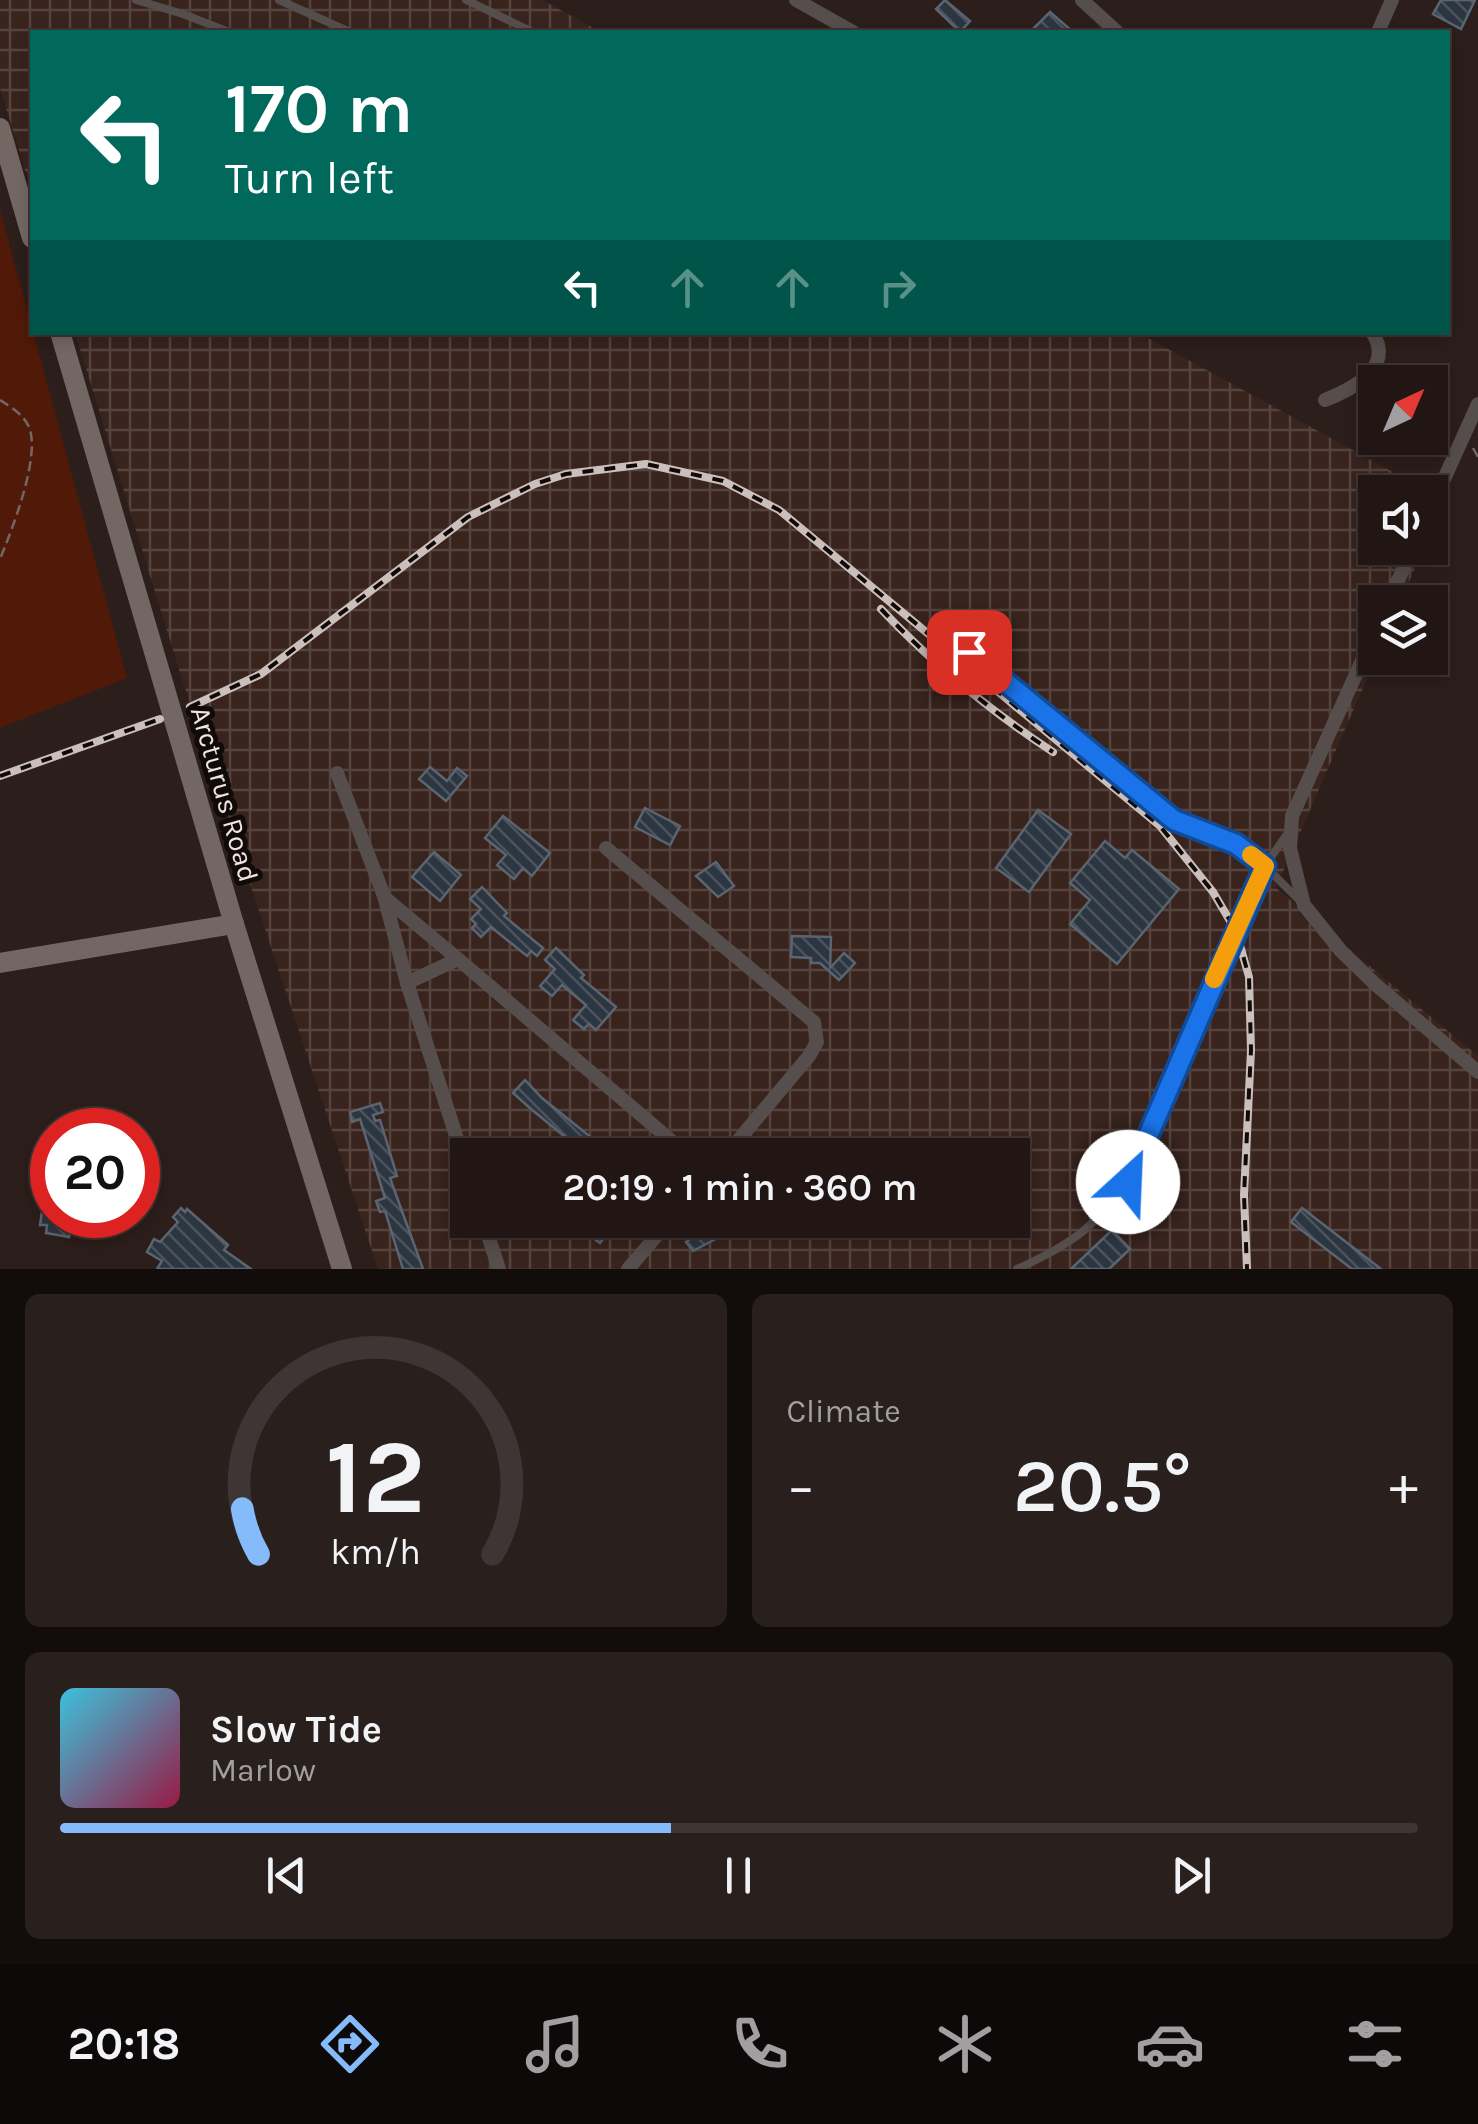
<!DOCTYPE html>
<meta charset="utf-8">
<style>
body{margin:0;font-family:Karla,sans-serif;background:#291f1d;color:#f1f3f6;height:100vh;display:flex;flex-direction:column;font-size:38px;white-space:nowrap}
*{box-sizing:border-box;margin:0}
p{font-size:32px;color:#a29fa0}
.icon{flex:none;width:55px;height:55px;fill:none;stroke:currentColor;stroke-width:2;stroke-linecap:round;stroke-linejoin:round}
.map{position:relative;height:1269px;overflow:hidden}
.sheet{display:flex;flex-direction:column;gap:25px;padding:25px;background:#120c0b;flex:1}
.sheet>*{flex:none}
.banner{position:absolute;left:30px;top:30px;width:1420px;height:305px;border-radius:0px;box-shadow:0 5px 15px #0003,0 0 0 2px #3e3534;background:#00695c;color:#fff;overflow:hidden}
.needle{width:65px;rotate:44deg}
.buttons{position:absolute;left:1358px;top:365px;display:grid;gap:20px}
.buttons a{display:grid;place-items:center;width:90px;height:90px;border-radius:0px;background:#211614;box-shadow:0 5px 15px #0003,0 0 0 2px #3e3534;font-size:50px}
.speed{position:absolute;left:30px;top:1108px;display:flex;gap:20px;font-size:50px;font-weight:700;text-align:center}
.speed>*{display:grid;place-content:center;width:130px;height:130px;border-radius:50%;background:#211614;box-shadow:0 5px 15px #0003,0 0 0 2px #3e3534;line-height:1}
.speed .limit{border:15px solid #d22;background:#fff;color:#111}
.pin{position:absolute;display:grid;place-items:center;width:85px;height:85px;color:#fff;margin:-42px;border-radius:20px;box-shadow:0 5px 15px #0006}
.me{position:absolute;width:110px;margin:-55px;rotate:25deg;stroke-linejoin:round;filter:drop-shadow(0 0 8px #0008)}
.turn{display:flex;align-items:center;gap:35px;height:210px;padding:0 30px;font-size:45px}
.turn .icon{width:130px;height:130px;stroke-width:2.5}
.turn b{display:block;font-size:70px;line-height:85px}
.lanes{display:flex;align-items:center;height:95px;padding:0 30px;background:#0003;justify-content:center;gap:50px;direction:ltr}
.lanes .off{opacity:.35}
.big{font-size:75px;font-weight:600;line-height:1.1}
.sheet .tile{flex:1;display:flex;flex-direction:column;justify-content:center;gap:15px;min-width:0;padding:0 35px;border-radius:15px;background:#291f1d}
.sheet .dial{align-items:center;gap:0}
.dial svg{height:260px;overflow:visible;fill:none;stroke:#3e3534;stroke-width:7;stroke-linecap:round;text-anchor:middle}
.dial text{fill:#f1f3f6;stroke:none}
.song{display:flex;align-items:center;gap:30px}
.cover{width:120px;height:120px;border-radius:15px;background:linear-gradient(135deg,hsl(190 70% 55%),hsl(340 70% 35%))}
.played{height:10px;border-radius:5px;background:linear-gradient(90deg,#85bbfb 45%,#3e3534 45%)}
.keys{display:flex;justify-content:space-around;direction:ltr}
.heat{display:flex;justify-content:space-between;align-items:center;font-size:55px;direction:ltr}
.sheet .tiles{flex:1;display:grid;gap:25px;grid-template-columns:1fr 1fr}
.tile:last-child{grid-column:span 2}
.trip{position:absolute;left:450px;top:1138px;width:580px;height:100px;border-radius:0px;background:#211614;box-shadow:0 5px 15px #0003,0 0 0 2px #3e3534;font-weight:600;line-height:100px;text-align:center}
.tab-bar{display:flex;height:160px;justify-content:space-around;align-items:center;background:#0d0908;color:#a29fa0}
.tab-bar .icon{width:70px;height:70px}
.tab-bar .selected{color:#85bbfb}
.tab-bar b{font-size:45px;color:#f1f3f6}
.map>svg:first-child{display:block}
.industrial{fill:url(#industrial-grid);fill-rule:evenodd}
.pitch{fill:#511908}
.building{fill:url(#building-back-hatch);stroke:#5a6571;stroke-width:2.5}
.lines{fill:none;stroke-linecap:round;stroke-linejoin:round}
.path{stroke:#746763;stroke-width:2.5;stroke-dasharray:10 5;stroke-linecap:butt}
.lane{stroke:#564e4c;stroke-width:8}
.street{stroke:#564e4c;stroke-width:14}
.secondary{stroke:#736763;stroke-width:20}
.rail-casing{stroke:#cbbfbc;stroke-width:8}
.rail{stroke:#100a08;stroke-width:4;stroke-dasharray:11;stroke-linecap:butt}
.route-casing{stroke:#114b97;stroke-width:25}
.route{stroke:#1a73e8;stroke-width:18}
.slow{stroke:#f59e0b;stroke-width:18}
.labels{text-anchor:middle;stroke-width:10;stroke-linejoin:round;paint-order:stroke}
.street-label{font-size:28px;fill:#efe4e1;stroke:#100a08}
</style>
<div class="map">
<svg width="1478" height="1269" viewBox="0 0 1478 1269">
<defs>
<pattern id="industrial-grid" width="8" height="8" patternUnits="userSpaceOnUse" patternTransform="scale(2.5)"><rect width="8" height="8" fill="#38231d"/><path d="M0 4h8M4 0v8" fill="none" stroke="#55433e"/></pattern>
<pattern id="building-back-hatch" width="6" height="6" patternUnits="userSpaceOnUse" patternTransform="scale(2.5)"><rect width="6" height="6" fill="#2c3641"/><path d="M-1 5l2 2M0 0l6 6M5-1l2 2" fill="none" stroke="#4b535c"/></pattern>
</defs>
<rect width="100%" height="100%" fill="#2c1e1a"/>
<!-- industrial -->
<g class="industrial">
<path d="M0 0H542L601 32H32V193L0 88Z"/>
<path d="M75 333H1139L1444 500 1430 533V492H1375V548H1424L1400 602H1375L1376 658 1276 888 1478 1056V1269H378L182 679ZM468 1155H1012V1220H468Z"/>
</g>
<!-- pitch -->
<path class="pitch" d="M0 210 127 678 0 728Z"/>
<!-- building -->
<g class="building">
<path d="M945 0 970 21 960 32 936 9Z"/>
<path d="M1441 0H1475L1461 29 1433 14Z"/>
<path d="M1050 12 1073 32H1030Z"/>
<path d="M430 767 447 781 457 768 467 776 446 801 419 779Z"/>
<path d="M645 808 680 826 670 845 635 827Z"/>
<path d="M1038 810 1071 834 1029 892 996 868Z"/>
<path d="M503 816 550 853 532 876 523 868 514 879 497 865 506 855 485 838Z"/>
<path d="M1105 841 1125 858 1132 850 1179 889 1117 964 1070 924 1090 900 1070 883Z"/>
<path d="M434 852 461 875 440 901 412 877Z"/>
<path d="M716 862 734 886 718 897 696 876Z"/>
<path d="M482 887 507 913 504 916 543 948 537 956 531 951 527 956 491 927 481 937 472 928 476 924 471 919 481 909 470 899Z"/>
<path d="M792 936 831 937 830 968 844 953 855 963 839 980 820 963H811V958L791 957Z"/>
<path d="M556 948 584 975 581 978 616 1007 596 1030 589 1024 584 1029 573 1020 586 1005 562 985 552 996 540 986 555 969 545 960Z"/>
<path d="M525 1080 542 1098 613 1155H587L531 1109 513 1093Z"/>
<path d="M380 1103 383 1112 373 1115 375 1121 380 1120 397 1176 390 1178 423 1269H403L385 1211 380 1212 376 1201 385 1198 360 1119 352 1122 350 1112Z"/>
<path d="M181 1208 185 1212 187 1209 228 1245 224 1250 251 1269H157L162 1261 147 1252 154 1239 160 1242 178 1222 173 1217Z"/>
<path d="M1302 1208 1381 1269H1352L1291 1222Z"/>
<path d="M42 1211 72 1215 69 1237 46 1233 47 1225H40Z"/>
<path d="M569 1220H605L613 1226 600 1243Z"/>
<path d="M691 1220H712L721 1236 693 1251 686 1242 699 1233Z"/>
<path d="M1112 1230 1130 1249 1109 1269H1071Z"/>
</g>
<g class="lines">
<!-- path -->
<g class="path">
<path d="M0 400C11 407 24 415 29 427 41 456 12 530 0 559"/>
<path d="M1473 448 1478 457"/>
</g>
<!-- lane -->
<g class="lane">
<path d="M136 0 183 14 229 32"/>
<path d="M279 0 350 32"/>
<path d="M466 0 533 32"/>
<path d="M969 651 1174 820 1237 843 1265 866 1302 903"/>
<path d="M1017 1269C1070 1245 1093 1229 1128 1182L1265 866 1289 831"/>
</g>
<!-- street -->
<g class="street">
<path d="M796 0 853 32"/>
<path d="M1082 0 1117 32"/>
<path d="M1378 32 1392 0"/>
<path d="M1325 400C1352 389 1396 368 1372 332"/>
<path d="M1430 510 1478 404"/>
<path d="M1388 602 1413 548"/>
<path d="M1375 632 1292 816 1290 848 1304 905 1341 951 1375 984 1478 1072"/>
<path d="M337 773 384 896 407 983 468 1173"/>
<path d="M606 848 814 1022 817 1042 809 1056 726 1155"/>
<path d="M384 897 458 959"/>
<path d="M407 983 458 959 688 1155"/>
<path d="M483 1220 499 1269"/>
<path d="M628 1269 670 1220"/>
</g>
<!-- secondary -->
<g class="secondary">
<path d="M0 128 32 238"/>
<path d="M60 332 234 924 342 1269"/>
<path d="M0 963 234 924"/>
</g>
<!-- rail casing -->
<g class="rail-casing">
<g id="rail">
<path d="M881 609C931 662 992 712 1053 752"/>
<path d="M190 707 261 674 468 517 535 484 566 474 646 464 723 481 779 510 1160 826 1213 892 1236 931 1249 977 1251 1050 1244 1195 1247 1269"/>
<path d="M0 776 160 719"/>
</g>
</g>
<!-- rail -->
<use href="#rail" class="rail"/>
</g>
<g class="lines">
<!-- route casing -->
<g class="route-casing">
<path id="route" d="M969 652 1174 820 1236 844 1265 866 1128 1182"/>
</g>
<!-- route -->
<use href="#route" class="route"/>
<!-- slow -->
<path class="slow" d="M1214 979 1265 866 1251 855"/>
</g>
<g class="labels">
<!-- street labels -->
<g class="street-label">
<text transform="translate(225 794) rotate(74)" y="10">Arcturus Road</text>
</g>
</g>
</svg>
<div class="buttons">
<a><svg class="needle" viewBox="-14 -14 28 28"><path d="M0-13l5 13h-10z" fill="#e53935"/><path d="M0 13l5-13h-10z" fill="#a29fa0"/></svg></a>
<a><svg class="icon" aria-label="sound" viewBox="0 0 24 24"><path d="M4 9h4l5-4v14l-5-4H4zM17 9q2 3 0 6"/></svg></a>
<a><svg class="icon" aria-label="layers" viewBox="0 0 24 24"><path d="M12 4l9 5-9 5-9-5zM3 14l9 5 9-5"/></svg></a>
</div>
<div class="speed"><div class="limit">20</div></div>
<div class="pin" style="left:969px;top:652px;background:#d93025"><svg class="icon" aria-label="arrive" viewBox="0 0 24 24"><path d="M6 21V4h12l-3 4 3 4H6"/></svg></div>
<svg class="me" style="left:1128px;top:1182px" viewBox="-20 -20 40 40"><circle r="19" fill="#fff"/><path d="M0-13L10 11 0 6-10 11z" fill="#1a73e8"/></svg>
<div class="trip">20:19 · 1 min · 360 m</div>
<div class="banner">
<div class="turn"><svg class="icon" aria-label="left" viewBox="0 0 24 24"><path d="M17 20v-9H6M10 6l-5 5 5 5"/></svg><div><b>170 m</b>Turn left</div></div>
<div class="lanes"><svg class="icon" aria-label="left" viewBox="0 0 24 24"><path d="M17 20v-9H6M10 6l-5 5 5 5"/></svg><svg class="icon off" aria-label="ahead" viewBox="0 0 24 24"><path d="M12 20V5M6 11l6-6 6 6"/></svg><svg class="icon off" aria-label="ahead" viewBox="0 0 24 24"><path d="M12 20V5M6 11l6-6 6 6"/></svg><svg class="icon off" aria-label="right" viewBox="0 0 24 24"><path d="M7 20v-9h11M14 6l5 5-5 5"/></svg></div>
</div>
</div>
<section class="sheet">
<div class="tiles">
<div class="tile dial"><svg viewBox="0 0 100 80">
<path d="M14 69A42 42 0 1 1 86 69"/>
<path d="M14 69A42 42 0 0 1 9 55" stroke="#85bbfb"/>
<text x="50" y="56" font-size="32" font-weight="700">12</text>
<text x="50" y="72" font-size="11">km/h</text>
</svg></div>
<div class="tile"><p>Climate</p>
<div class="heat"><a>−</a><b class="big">20.5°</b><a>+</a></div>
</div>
<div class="tile">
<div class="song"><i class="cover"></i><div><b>Slow Tide</b><p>Marlow</p></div></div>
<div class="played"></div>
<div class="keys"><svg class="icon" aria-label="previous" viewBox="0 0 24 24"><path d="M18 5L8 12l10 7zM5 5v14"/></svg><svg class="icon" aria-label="pause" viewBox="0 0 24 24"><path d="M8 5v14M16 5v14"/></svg><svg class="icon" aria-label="next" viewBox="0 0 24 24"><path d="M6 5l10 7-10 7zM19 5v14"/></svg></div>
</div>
</div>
</section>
<nav class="tab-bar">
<b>20:18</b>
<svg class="icon selected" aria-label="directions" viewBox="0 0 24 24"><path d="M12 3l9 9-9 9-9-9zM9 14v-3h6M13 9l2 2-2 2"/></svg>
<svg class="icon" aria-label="music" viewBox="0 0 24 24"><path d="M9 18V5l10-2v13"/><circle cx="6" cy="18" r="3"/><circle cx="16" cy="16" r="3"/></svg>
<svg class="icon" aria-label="phone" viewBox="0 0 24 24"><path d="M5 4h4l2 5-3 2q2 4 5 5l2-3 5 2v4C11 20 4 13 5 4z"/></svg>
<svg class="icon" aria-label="climate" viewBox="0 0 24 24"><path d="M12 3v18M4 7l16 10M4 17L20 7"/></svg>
<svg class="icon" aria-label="car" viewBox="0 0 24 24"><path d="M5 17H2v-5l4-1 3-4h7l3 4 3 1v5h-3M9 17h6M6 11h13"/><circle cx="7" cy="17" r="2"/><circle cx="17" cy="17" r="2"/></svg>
<svg class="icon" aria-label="filters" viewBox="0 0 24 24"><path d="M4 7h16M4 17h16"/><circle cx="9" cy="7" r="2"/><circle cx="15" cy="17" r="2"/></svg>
</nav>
